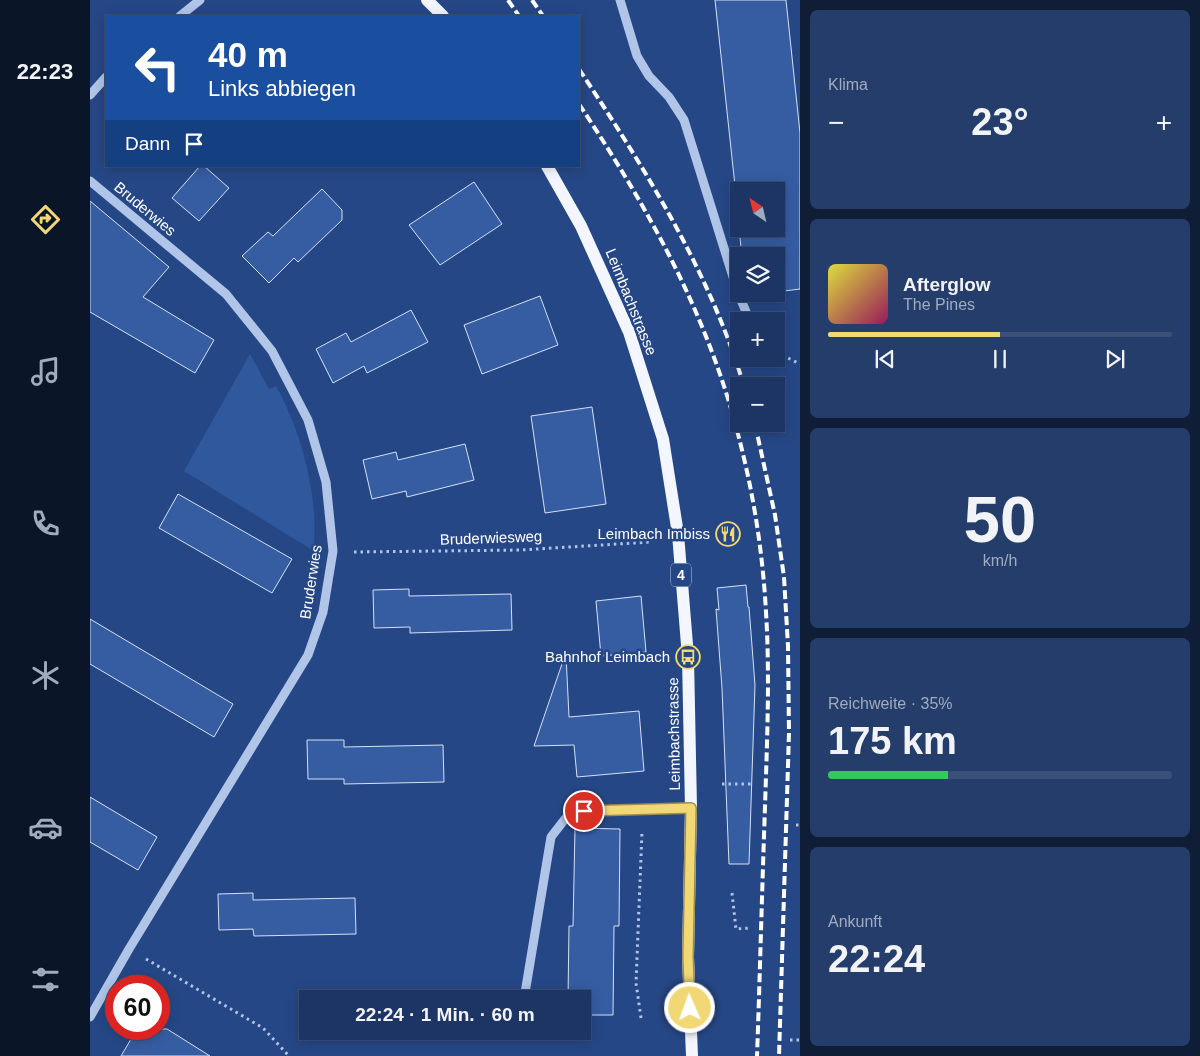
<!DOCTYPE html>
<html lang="de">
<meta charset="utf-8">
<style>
body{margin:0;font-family:Arial,sans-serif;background:#253d6a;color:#f1f3f6;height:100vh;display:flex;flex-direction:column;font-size:19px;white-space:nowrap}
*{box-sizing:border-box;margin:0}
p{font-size:16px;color:#a0abbf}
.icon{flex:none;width:28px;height:28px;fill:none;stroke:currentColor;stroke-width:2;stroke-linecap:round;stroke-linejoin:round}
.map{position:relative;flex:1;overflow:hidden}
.details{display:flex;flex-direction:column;gap:10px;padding:10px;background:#0f1d37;width:400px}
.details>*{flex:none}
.banner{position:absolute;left:15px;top:15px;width:475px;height:152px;border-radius:0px;box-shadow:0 2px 12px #0003,0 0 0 1px #3a5078;background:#1a4fa0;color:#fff;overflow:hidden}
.needle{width:32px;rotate:325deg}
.tools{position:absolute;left:640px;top:182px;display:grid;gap:10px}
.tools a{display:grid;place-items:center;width:55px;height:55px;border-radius:0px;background:#1c3564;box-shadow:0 2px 12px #0003,0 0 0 1px #3a5078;font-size:25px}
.speed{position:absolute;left:15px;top:975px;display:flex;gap:10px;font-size:25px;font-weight:700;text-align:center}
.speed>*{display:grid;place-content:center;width:65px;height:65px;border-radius:50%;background:#1c3564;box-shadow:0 2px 12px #0003,0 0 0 1px #3a5078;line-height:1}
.speed .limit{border:8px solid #d22;background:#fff;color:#111}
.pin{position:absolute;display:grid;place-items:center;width:42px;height:42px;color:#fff;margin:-21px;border:2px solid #fff;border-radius:50%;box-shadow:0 1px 5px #0007}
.me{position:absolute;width:55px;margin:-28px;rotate:358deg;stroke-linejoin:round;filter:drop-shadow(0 0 4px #0008)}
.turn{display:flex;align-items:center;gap:18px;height:105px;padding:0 20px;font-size:22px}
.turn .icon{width:65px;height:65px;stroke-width:2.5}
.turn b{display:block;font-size:35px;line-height:42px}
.then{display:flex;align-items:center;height:48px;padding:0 20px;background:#0003;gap:10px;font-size:19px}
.big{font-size:38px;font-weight:700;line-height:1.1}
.details .widget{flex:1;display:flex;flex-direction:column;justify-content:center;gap:8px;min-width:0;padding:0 18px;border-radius:8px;background:#253d6a}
.details .dial{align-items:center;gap:0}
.dial b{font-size:65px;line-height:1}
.song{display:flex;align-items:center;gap:15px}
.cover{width:60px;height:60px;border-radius:8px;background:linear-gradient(135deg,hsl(60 70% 55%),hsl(330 70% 35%))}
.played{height:5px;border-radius:2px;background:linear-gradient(90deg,#f1d875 50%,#3a5078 50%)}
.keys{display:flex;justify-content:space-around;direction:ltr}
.heat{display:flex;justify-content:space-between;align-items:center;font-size:28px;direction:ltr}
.charge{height:8px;border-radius:4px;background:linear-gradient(90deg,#34c759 35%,#3a5078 0)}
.trip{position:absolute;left:209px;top:990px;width:292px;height:50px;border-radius:0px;background:#1c3564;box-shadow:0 2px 12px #0003,0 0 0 1px #3a5078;font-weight:700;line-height:50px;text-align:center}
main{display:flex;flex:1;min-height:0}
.dock{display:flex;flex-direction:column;width:90px;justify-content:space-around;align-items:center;background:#0b1528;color:#a0abbf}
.dock .icon{width:35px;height:35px}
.dock .current{color:#f1d875}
.dock b{font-size:22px;color:#f1f3f6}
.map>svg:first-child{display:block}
.green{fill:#30589d}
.building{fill:#365da2;stroke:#d4e1f6}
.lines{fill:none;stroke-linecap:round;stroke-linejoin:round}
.path{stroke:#b0c5e8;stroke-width:3;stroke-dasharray:2.5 4;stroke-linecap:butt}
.minor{stroke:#b0c5e8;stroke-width:9}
.major{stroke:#f3f6fe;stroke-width:12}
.rail{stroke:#fff;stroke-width:4;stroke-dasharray:9 4;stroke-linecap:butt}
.route-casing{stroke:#9d8c4c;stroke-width:12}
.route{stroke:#f1d875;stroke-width:9}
.labels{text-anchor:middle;stroke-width:5;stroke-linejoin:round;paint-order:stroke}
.shield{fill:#264786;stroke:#bec8db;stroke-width:1}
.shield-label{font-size:14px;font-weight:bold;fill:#fff}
.street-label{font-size:15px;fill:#fff;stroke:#264786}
.poi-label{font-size:15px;fill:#fff;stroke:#264786;text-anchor:end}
</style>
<main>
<nav class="dock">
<b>22:23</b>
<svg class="icon current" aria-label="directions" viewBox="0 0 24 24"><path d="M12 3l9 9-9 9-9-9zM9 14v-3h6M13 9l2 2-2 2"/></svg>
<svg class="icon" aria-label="music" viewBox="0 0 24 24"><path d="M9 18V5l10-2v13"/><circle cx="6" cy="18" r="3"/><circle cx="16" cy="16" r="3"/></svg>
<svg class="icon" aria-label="phone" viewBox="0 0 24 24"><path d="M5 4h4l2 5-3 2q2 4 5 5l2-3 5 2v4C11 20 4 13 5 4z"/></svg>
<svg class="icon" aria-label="climate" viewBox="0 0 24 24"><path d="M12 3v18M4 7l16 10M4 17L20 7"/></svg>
<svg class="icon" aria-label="car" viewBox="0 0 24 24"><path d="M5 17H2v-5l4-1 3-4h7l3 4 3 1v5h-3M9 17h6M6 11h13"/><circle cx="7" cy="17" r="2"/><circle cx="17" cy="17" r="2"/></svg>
<svg class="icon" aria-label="filters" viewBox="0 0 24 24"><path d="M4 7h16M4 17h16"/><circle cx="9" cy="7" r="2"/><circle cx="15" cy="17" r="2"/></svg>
</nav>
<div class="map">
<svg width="710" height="1056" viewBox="0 0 710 1056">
<rect width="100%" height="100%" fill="#264786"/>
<!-- green -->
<path class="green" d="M160 354 179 389 186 386C206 421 221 471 224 512 225 525 224 538 224 551L94 471Z"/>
<!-- building -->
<g class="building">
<path d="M625 0H696L710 133V289L686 292V256H652L649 229H686V191H649V223Z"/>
<path d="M110 166H114L139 188 109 221 82 198Z"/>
<path d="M384 182 412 224 350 265 319 225Z"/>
<path d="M232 189 252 210V220L208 262 204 258 179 283 152 256 178 232 183 236Z"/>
<path d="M0 201 79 267 53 297 124 340 105 373 0 312Z"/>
<path d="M450 296 468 345 392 374 374 325Z"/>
<path d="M321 310 338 342 277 373 274 366 243 383 226 349 256 333 261 342Z"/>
<path d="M502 407 516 504 455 513 441 416Z"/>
<path d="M375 444 384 480 317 497 316 491 282 499 273 460 306 452 308 460Z"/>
<path d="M88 494 202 559 182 593 69 528Z"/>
<path d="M656 585 658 607H659L665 685 659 864H639L632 688 626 609 629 610 627 588Z"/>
<path d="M319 589V596L421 594 422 630 320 633V627L284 628 283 590Z"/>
<path d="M551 596 556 652 511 656 506 601Z"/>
<path d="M0 619 143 704 124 737 0 664Z"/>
<path d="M475 655H476L479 717 549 711 554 771 487 777 484 745 444 746Z"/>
<path d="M217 740H254V747L353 745 354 782 254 784V779H218Z"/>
<path d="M0 797 67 837 48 870 0 842Z"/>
<path d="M485 828 530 829 529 926H524L523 1015H492V999H478L479 926H483Z"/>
<path d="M163 893V900L265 898 266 934 164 936 163 929 129 930 128 894Z"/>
<path d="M47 1029H77L120 1056H31Z"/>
</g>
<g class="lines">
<!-- path -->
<g class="path">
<path d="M686 355H692L710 364"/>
<path d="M264 552 431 550 560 542"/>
<path d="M632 784H662"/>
<path d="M706 825H710"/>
<path d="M642 893 646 929 660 928"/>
<path d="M56 959 173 1028 199 1056"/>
<path d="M551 1018 546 983 552 831"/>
<path d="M700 1040H710"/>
</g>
<!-- minor -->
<g class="minor">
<path d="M530 0 547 56 559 76 579 97 594 120 648 293 660 321"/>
<path d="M90 16 110 0"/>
<path d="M0 95 16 77"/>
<path d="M0 181 136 294 182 351 218 420 236 482 243 551 233 612 218 655 39 949 0 1017"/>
<path d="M434 999 461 837 475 819 494 811 601 808"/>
</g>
<!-- major -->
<g class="major">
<path d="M337 0 353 16"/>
<path d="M457 166 491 226 539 332 573 439 588 534 598 657 601 808 598 957 602 1056"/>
</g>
<!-- rail -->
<g class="rail">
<path d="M418 0 429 16"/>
<path d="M442 0 453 16"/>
<path d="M489 69C555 169 619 270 654 386"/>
<path d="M489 104C562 214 621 320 652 450 665 503 673 557 676 612 680 677 677 742 675 807 672 890 670 973 667 1056"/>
<path d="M665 424 685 515 694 577 698 646 699 733 689 1056"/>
</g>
</g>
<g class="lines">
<!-- route casing -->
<g class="route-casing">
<path id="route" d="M494 811 601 808 598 957 600 1008"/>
</g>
<!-- route -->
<use href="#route" class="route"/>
</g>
<!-- icons -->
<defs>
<g id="restaurant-ring" transform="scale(1.25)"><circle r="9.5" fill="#264786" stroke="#f1d875" stroke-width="1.5"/><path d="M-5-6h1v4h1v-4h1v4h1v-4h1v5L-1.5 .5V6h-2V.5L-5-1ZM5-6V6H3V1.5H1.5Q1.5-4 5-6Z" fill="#f1d875"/></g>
<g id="bus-ring" transform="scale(1.25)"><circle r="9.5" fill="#264786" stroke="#f1d875" stroke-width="1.5"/><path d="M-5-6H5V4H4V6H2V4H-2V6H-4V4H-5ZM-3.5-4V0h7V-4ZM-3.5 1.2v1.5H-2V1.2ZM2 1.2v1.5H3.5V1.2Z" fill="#f1d875"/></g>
</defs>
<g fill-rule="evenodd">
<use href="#restaurant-ring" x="638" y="534"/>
<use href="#bus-ring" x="598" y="657"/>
</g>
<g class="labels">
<!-- shield labels -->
<rect class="shield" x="581" y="563.5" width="20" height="23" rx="4"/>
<g class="shield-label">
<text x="591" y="580">4</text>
</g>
<!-- street labels -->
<g class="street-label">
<text transform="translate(55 209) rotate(40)" y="5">Bruderwies</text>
<text transform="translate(541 302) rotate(68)" y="5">Leimbachstrasse</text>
<text transform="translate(401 538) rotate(-2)" y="5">Bruderwiesweg</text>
<text transform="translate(221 582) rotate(-81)" y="5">Bruderwies</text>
<text transform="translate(584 734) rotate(-91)" y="5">Leimbachstrasse</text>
</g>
<!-- poi labels -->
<g class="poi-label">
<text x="620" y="539">Leimbach Imbiss</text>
<text x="580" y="662">Bahnhof Leimbach</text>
</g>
</g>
</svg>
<div class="tools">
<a><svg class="needle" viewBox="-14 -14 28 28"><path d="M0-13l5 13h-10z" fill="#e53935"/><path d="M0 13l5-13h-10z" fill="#a0abbf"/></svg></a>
<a><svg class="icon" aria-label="layers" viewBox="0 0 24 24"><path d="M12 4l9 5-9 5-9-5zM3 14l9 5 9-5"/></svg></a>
<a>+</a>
<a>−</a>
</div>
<div class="speed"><div class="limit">60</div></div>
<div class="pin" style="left:494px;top:811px;background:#d93025"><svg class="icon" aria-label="arrive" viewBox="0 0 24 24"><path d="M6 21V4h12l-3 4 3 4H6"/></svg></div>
<svg class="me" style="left:600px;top:1008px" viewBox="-20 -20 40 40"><circle r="17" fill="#f1d875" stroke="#fff" stroke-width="3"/><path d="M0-11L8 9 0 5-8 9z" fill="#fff"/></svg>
<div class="trip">22:24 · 1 Min. · 60 m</div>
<div class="banner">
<div class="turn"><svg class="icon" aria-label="left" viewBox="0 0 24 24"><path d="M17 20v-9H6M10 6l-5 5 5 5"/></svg><div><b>40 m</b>Links abbiegen</div></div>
<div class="then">Dann<svg class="icon" aria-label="arrive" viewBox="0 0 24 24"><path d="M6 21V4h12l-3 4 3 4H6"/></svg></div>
</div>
</div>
<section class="details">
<div class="widget"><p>Klima</p>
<div class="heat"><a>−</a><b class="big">23°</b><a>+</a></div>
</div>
<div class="widget">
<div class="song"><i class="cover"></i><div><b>Afterglow</b><p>The Pines</p></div></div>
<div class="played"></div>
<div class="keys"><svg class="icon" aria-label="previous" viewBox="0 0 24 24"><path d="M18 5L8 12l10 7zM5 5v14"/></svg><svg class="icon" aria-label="pause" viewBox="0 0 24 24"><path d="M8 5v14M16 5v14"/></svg><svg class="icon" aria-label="next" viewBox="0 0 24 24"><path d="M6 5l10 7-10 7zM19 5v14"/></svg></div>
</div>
<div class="widget dial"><b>50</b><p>km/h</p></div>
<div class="widget"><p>Reichweite · 35%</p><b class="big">175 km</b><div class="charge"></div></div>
<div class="widget"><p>Ankunft</p><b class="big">22:24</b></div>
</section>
</main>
